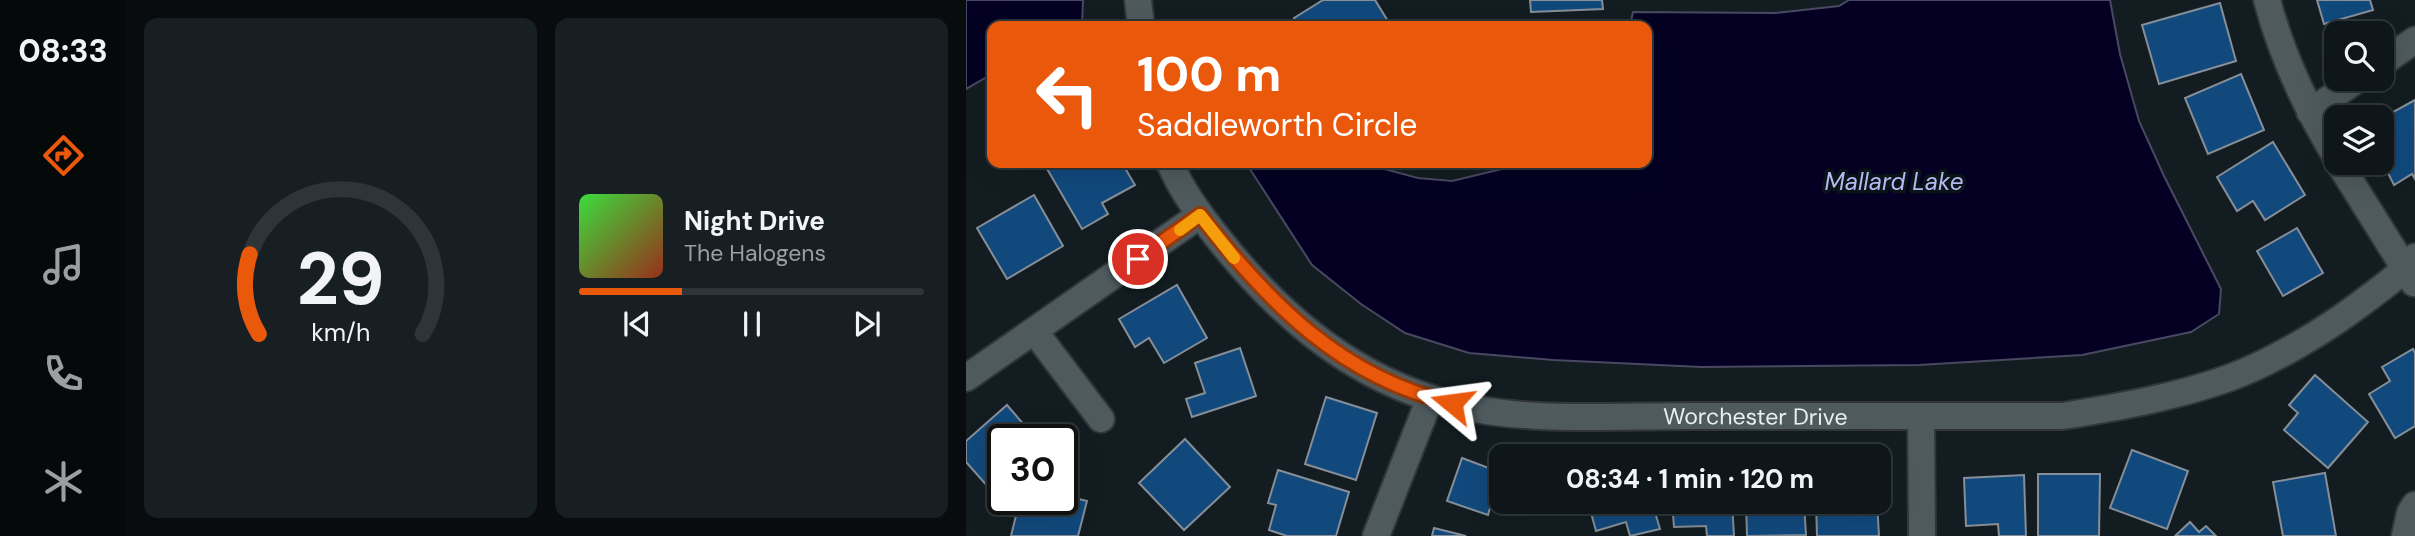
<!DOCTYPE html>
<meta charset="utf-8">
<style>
body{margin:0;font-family:"DM Sans",sans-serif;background:#171f22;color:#f1f3f6;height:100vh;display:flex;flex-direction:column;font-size:26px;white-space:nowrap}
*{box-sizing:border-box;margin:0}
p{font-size:23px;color:#9b9fa2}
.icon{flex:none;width:38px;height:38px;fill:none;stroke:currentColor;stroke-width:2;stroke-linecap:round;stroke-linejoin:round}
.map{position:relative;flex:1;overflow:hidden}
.drawer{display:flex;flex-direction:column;gap:18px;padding:18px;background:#080c0e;width:840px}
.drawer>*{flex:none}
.guide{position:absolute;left:21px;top:21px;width:665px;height:147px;border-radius:14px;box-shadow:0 7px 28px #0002,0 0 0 2px #2e3538;background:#ea580c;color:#fff;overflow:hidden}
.fabs{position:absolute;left:1358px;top:21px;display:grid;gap:14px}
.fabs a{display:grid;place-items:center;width:70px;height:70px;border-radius:14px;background:#0e1619;box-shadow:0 7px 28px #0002,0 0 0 2px #2e3538;font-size:35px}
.speed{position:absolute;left:21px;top:424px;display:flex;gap:14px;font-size:35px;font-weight:700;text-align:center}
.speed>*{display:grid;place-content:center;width:91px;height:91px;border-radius:50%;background:#0e1619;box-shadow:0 7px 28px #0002,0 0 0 2px #2e3538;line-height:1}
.speed .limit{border:4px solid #111;border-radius:10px;background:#fff;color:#111}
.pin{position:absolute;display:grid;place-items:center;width:60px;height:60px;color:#fff;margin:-30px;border:4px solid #fff;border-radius:50%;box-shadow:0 2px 7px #0007}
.me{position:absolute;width:77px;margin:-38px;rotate:286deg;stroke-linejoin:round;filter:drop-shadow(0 0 5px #0008)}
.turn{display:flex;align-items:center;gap:24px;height:147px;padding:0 35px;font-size:32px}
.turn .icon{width:91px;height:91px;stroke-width:2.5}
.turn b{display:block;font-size:49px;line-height:60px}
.drawer .card{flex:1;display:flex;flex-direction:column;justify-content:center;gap:10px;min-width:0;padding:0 24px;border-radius:14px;background:#171f22}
.drawer .dial{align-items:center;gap:0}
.dial svg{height:182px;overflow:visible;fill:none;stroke:#2e3538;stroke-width:7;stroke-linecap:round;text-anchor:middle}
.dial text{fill:#f1f3f6;stroke:none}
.song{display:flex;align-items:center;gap:21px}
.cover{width:84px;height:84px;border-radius:10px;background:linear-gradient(135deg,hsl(120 70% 55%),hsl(10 70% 35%))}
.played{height:7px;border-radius:4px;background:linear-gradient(90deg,#ea580c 30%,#2e3538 30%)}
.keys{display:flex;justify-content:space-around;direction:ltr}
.drawer .tiles{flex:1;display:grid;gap:18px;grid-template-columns:repeat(2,1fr)}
.trip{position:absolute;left:523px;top:444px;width:402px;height:70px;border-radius:14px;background:#0e1619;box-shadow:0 7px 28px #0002,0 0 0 2px #2e3538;font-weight:700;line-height:70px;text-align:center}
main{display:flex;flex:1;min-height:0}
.tabs{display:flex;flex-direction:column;width:126px;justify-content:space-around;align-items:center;background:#06090a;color:#9b9fa2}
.tabs .icon{width:49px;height:49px}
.tabs .current{color:#ea580c}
.tabs b{font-size:32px;color:#f1f3f6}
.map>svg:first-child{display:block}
.water{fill:#050023;stroke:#494861;stroke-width:2}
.building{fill:#11497d;stroke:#868e97;stroke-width:2}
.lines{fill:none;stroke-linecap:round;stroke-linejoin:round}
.minor-casing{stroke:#303639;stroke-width:30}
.minor{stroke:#4e5a5e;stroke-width:26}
.route-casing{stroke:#983908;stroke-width:18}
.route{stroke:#ea580c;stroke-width:12}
.slow{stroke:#f59e0b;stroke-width:12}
.labels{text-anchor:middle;stroke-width:7;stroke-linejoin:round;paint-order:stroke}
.street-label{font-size:23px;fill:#e8eff1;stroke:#0a1418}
.water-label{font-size:24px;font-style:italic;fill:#b4b9f2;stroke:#0a1418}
</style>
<main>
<nav class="tabs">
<b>08:33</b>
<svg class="icon current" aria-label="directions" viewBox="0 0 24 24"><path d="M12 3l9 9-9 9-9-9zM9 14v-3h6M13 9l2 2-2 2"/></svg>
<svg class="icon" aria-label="music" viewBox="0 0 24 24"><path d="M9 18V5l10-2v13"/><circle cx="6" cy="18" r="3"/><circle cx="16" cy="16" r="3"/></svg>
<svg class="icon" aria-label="phone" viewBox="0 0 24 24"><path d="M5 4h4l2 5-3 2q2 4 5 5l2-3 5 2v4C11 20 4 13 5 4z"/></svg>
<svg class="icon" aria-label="climate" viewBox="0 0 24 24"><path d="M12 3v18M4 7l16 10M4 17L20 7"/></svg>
</nav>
<section class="drawer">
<div class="tiles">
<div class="card dial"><svg viewBox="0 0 100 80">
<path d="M14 69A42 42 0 1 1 86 69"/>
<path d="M14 69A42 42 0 0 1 10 34" stroke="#ea580c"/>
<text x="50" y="56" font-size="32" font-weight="700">29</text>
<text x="50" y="72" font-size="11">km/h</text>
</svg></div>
<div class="card">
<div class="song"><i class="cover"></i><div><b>Night Drive</b><p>The Halogens</p></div></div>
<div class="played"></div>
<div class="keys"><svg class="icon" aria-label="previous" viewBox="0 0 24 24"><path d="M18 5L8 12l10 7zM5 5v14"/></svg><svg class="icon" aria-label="pause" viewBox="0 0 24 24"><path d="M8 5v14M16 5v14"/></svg><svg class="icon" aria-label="next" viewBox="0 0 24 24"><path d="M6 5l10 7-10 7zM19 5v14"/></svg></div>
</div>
</div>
</section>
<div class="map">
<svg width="1449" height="536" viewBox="0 0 1449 536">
<rect width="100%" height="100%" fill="#131d21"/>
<!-- water -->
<g class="water">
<path d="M0 0H117L116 26H26V74L0 89Z"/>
<path d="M883 0H1144L1154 54 1173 121 1198 176 1255 289 1253 314 1225 332 1116 355 953 365 735 367 587 360 503 353 439 333 395 304 346 265 280 163H396L452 178 486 181 561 163H681V26H664L667 12 809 13 873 6Z"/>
</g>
<!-- building -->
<g class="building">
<path d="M357 0H409L425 26H333L328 18Z"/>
<path d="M564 0H636L637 9 565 12Z"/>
<path d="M1351 0H1404L1407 10 1358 24Z"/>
<path d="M1254 3 1270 61 1193 84 1176 25Z"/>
<path d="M1275 74 1298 130 1242 154 1219 98Z"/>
<path d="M1449 100V179L1446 174 1428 185 1416 161V118Z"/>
<path d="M1307 142 1339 195 1299 220 1287 201 1271 211 1251 177Z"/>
<path d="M87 163H156L169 185 136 203 142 214 116 229 80 167Z"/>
<path d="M68 195 97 246 41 279 11 228Z"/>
<path d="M1331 228 1357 273 1317 296 1291 251Z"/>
<path d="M211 285 241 338 198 363 183 338 169 347 153 319Z"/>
<path d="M274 348 290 396 226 417 220 399 239 393 229 363Z"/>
<path d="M1447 349 1449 353V426L1429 438 1403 394 1424 381 1416 367Z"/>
<path d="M1349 375 1402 422 1362 468 1318 430 1332 413 1323 405Z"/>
<path d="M360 397 411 413 390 480 339 464Z"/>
<path d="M41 405 59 426 47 436 51 439H37V492L31 497 0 462V441Z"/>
<path d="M219 439 264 487 218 530 173 483Z"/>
<path d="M1166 450 1222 471 1201 529 1144 508Z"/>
<path d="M496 458 536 473V502H551L546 515 524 508 522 515 481 501Z"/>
<path d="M312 470 383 492 370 536H321L303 530 310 505 302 503Z"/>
<path d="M1359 473 1370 536H1317L1307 482Z"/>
<path d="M1072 474H1134L1133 536H1072Z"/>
<path d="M1058 475 1060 536H1033L1032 524 1000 526 998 478Z"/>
<path d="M96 495 121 501 112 536H45L54 499 88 506 90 499H96Z"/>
<path d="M622 502H686L694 529 664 536 660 522 630 531Z"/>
<path d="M706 502H766L768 536H741L740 526 708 527Z"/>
<path d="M780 502H838L840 535 781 536Z"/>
<path d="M850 502H911L913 536H851Z"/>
<path d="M1224 522 1233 532 1240 526 1250 536H1209Z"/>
<path d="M468 528 500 536H466Z"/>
</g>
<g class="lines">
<!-- minor casing -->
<g class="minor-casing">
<g id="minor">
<path d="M172 0 175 26"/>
<path d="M1301 0C1316 57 1340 107 1370 157"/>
<path d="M1416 63 1449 40"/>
<path d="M1344 112 1392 79"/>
<path id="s1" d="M204 163C215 190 234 215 252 238 308 309 376 370 464 398 546 424 636 416 721 416 847 417 972 417 1097 416 1153 407 1210 397 1263 378 1307 362 1360 330 1397 302 1415 288 1435 275 1449 257"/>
<path d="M1373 163 1448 283"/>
<path d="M69 332 135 419"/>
<path d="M0 378 234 215"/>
<path d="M955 417 956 536"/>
<path d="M410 536 464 398"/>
<path d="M1439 536 1444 513 1449 505"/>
</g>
</g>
<!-- minor -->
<use href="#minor" class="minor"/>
</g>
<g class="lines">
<!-- route casing -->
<g class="route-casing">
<path id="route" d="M172 259 234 215C302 302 375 378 486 403"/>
</g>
<!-- route -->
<use href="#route" class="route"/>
<!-- slow -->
<path class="slow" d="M214 230 234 215 268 258"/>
</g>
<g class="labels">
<!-- street labels -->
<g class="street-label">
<text dy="8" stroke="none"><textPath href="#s1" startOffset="686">Worchester Drive</textPath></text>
</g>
<!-- water labels -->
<g class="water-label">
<text x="928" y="190">Mallard Lake</text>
</g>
</g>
</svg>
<div class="fabs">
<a><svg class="icon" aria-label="search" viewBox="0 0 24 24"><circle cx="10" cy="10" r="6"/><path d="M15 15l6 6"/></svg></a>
<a><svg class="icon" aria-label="layers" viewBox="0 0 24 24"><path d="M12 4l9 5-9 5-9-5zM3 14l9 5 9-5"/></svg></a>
</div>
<div class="speed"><div class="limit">30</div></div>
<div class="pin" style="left:172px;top:259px;background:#d93025"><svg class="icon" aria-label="arrive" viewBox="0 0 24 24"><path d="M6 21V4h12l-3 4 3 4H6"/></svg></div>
<svg class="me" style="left:486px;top:403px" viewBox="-20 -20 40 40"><path d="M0-17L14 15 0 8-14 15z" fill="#ea580c" stroke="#fff" stroke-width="4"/></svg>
<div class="trip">08:34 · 1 min · 120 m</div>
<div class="guide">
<div class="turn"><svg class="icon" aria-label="left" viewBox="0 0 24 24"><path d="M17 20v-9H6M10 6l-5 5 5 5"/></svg><div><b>100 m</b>Saddleworth Circle</div></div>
</div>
</div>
</main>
